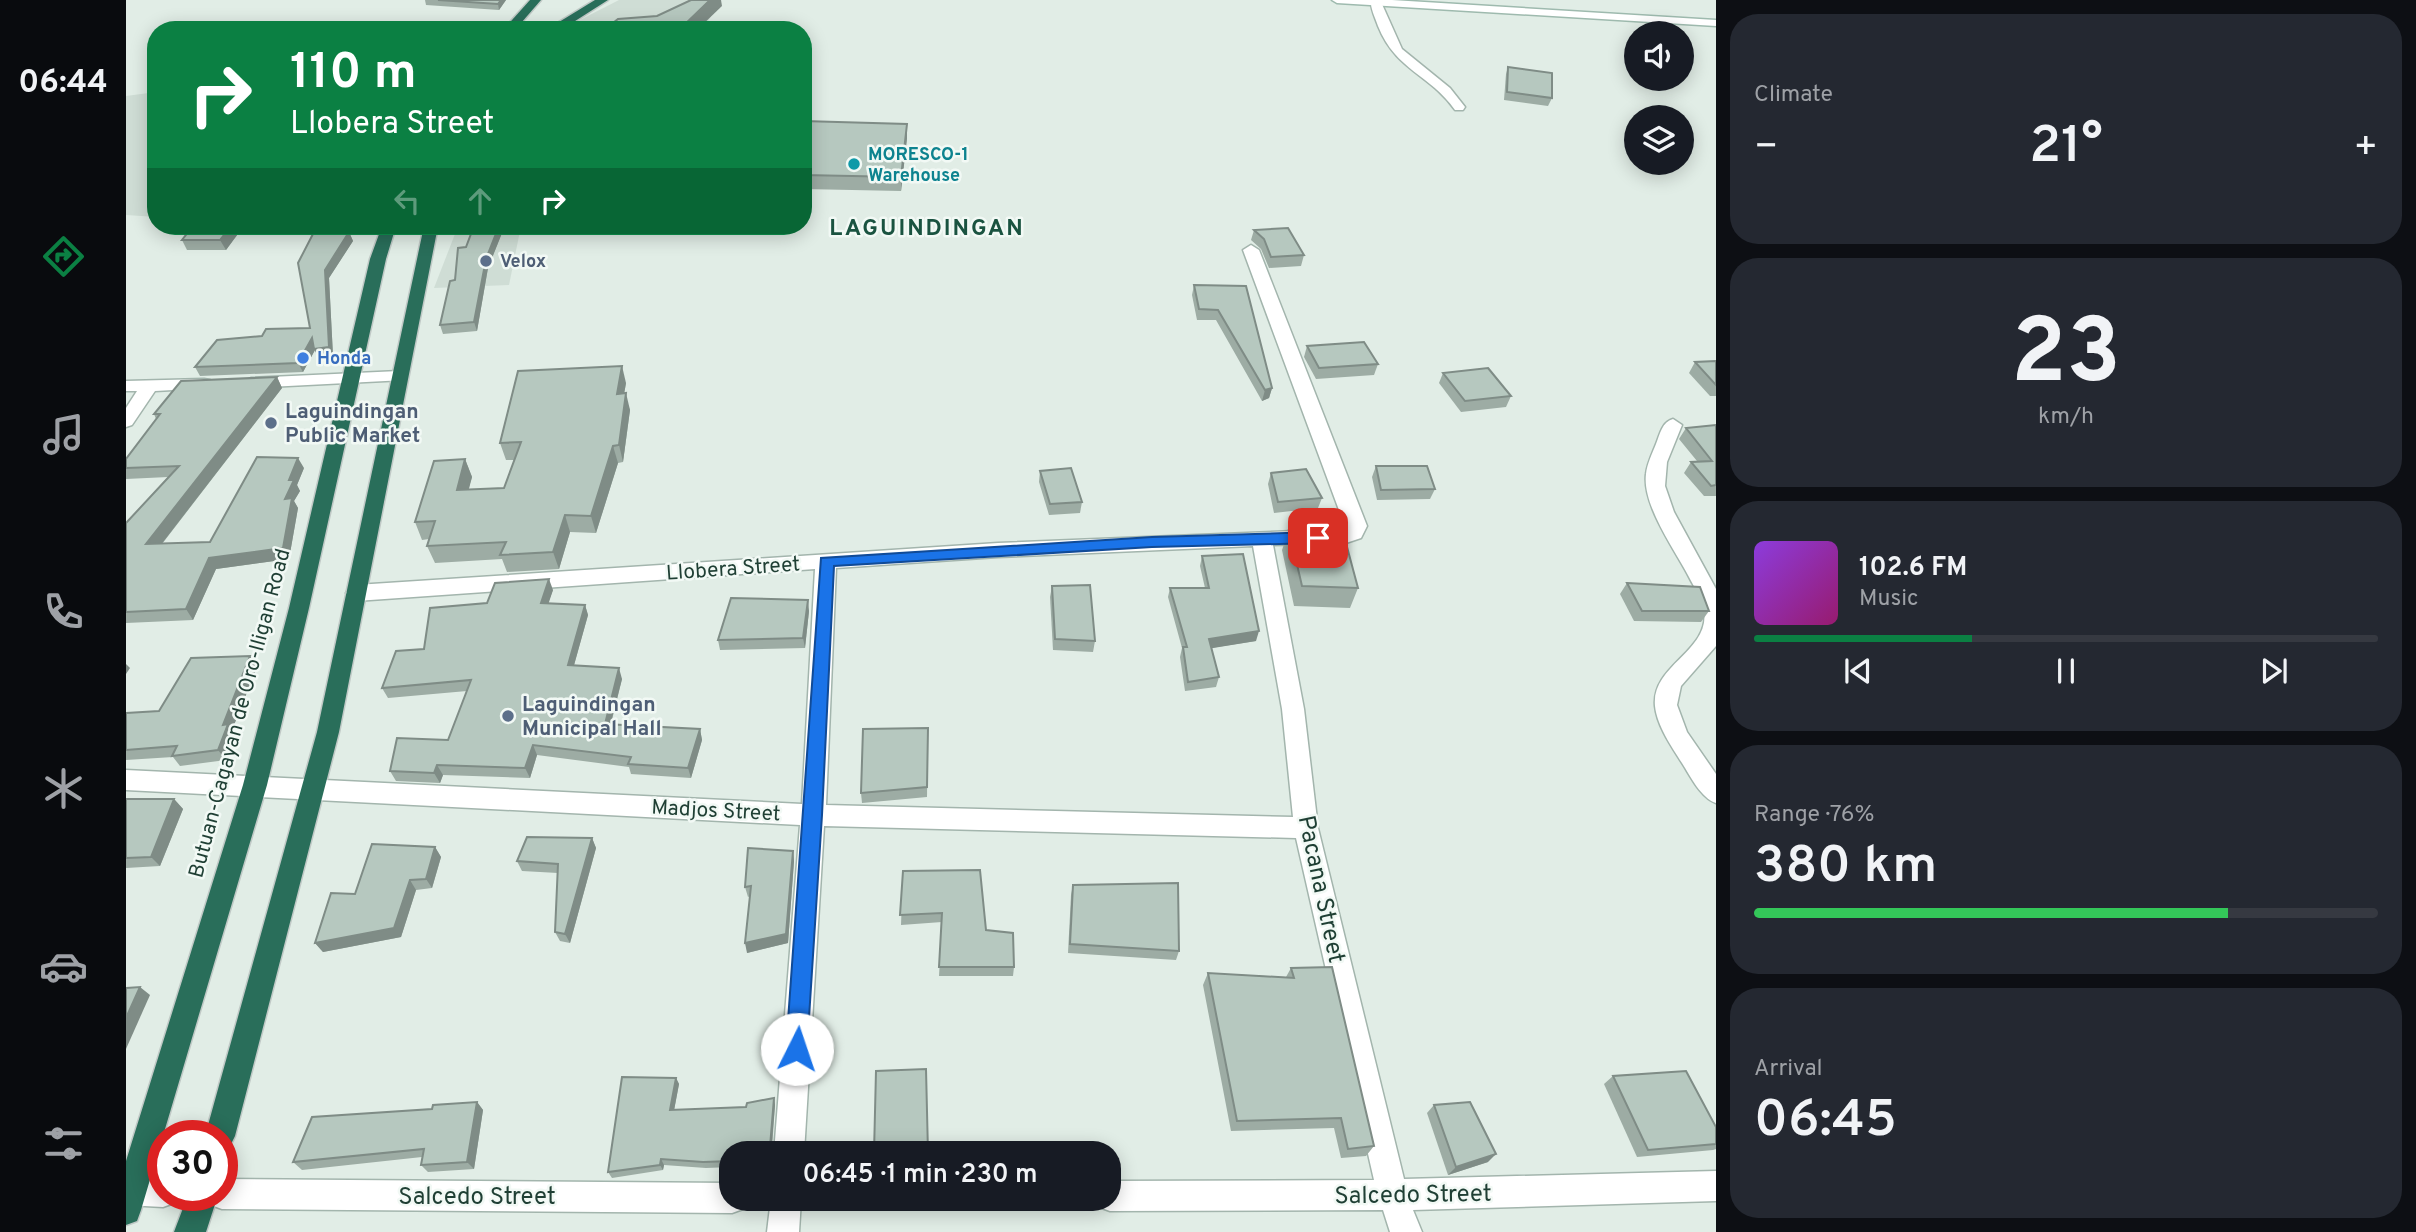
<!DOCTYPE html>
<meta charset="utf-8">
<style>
body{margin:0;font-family:Overpass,sans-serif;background:#242831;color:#f1f3f6;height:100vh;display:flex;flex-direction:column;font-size:26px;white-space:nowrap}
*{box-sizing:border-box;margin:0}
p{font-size:23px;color:#9ea1a6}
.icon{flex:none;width:38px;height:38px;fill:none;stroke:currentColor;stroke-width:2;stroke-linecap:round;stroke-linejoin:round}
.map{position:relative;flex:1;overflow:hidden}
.sheet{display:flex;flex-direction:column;gap:14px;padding:14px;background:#0d0f14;width:700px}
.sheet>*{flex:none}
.hud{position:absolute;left:21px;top:21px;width:665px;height:214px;border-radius:28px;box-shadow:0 4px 18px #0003;background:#0b8043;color:#fff;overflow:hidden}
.buttons{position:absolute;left:1498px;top:21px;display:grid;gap:14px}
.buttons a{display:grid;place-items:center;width:70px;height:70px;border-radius:50%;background:#171b24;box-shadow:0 4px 18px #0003;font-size:35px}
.speed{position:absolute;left:21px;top:1120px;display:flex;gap:14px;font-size:35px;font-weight:700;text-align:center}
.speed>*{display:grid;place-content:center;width:91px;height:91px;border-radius:50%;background:#171b24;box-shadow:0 4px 18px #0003;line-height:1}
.speed .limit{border:10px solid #d22;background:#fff;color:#111}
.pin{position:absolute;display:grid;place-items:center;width:60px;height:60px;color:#fff;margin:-30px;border-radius:14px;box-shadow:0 4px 10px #0006}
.me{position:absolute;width:77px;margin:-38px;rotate:4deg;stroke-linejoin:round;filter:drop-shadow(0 0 5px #0008)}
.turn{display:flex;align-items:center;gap:24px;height:147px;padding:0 28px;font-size:32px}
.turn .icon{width:91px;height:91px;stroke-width:2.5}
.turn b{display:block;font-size:49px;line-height:60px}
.lanes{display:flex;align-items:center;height:66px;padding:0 28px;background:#0003;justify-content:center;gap:35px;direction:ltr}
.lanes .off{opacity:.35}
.big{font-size:52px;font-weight:600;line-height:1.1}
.sheet .card{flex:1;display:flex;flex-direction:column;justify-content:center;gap:10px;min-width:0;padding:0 24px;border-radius:28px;background:#242831}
.sheet .dial{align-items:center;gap:0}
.dial b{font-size:91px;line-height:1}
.song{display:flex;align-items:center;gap:21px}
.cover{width:84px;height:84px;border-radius:10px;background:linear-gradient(135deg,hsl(270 70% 55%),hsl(320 70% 35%))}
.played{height:7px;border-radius:4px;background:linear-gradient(90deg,#0b8043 35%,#363941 35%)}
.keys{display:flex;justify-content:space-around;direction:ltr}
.heat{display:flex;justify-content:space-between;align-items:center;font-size:38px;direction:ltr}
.charge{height:10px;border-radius:5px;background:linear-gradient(90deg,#34c759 76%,#363941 0)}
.trip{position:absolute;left:593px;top:1141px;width:402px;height:70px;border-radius:28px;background:#171b24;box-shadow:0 4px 18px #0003;font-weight:600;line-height:70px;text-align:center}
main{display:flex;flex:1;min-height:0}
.tab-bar{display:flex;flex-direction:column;width:126px;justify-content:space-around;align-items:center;background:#090b0e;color:#9ea1a6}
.tab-bar .icon{width:49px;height:49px}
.tab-bar .on{color:#0b8043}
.tab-bar b{font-size:32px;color:#f1f3f6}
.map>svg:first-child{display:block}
.built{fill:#cfddd5}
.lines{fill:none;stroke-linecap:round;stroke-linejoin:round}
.street-casing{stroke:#a3b5ad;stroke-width:3}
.secondary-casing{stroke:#9ebaae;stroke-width:3}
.highway-casing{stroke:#c0c9c6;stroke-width:3}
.street{fill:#fff;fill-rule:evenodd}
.secondary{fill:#fff;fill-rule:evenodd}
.highway{fill:#296e5a;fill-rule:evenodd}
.wall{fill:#9daca4}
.shaded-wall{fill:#7f8c86}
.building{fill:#b6c8bf;stroke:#7f8c86;stroke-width:2}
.route{fill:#1a73e8;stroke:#114b97;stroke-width:2}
.culture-dot{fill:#0f9aa8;stroke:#f2f9f5;stroke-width:2.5}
.service-dot{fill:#5c6f8a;stroke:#f2f9f5;stroke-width:2.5}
.shop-dot{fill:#3f7fe0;stroke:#f2f9f5;stroke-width:2.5}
.labels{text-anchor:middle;stroke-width:5;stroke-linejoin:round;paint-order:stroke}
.far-culture-label{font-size:18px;font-weight:bold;fill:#0d838f;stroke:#f2f9f5;text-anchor:start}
.far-service-label{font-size:18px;font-weight:bold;fill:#4e5e75;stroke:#f2f9f5;text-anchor:start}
.far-shop-label{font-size:18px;font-weight:bold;fill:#366cbe;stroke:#f2f9f5;text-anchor:start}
.service-label{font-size:21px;font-weight:bold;fill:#4e5e75;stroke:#f2f9f5;text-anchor:start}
.street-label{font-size:21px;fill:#1f3f34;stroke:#f2f9f5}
.far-district-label{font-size:23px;font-weight:bold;letter-spacing:2px;fill:#1a5340;stroke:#f2f9f5}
.near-street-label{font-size:24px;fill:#1f3f34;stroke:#f2f9f5}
</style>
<main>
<nav class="tab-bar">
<b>06:44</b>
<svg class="icon on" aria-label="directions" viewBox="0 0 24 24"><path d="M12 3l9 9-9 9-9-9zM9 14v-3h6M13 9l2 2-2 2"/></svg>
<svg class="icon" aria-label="music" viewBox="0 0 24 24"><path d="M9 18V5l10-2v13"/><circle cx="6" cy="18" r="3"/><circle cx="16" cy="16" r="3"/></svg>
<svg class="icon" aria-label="phone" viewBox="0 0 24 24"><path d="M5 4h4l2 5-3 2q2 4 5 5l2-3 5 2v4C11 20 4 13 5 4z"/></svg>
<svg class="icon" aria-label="climate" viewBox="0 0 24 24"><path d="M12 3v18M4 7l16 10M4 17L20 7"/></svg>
<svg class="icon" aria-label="car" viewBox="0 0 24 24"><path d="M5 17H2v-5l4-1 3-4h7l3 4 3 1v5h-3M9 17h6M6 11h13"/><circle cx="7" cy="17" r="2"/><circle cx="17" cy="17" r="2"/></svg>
<svg class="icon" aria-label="filters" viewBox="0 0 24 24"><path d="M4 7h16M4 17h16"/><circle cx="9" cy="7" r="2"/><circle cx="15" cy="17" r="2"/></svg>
</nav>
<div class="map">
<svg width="1590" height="1232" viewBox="0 0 1590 1232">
<rect width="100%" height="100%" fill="#e1ede6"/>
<!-- built -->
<g class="built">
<path d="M493 0H594L577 30 446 24Z"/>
<path d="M30 92V217L0 215V96Z"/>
<path d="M394 231 383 285 308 288 329 234Z"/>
</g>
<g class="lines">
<!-- street casing -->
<g class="street-casing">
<g id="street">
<path d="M1245 0 1255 2 1276 49 1324 88 1339 107 1337 110H1329C1304 74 1270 71 1252 26 1249 17 1244 8 1245 0Z"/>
<path d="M1125 245 1133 250 1241 526 1235 538 1220 543 1147 545 1178 709 1192 828 1278 1179 1590 1171V1201L1287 1210 1296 1232H1264L1257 1210 984 1211 973 1207 970 1199H984V1181L1248 1180 1170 838 698 826 678 1153H648L674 825 0 790V770L676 804 689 569 230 601 223 598 220 593 223 588 230 585 872 543 1220 529 1117 250ZM1127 546 1156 709 1167 817 700 805 710 568 872 557Z"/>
<path d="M273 371 282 376 279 380 125 388 116 383 125 378Z"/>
<path d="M78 379 84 380 87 384 84 388 29 391 6 425 0 427V408L11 391H0V381Z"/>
<path d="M1547 419 1556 425 1541 462 1539 486 1548 512 1590 589V646L1555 686 1551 705 1561 732 1590 774V803C1575 798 1565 777 1556 763 1546 747 1531 726 1529 706 1525 665 1585 651 1578 610 1576 598 1568 587 1563 577 1549 550 1516 505 1520 474 1521 464 1526 454 1530 444 1534 434 1536 422 1547 419Z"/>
<path d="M0 1175 37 1177V1195H51L48 1203 37 1207 0 1205Z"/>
<path d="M96 1179 606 1183V1199H621L617 1209 606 1213 96 1209 85 1205 81 1195H96Z"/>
<path d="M645 1199H675L673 1232H641Z"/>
</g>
</g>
<!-- secondary casing -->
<g class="secondary-casing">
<path id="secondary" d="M1206 0H1266L1590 20V26L1211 3Z"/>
</g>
<!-- highway casing -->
<g class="highway-casing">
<g id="highway">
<path d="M404 0H415L389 30H377Z"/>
<path d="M469 0H482L435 30H420Z"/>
<path d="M256 226H270L260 259 183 608 141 785 15 1210 11 1221 0 1225V1161L117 785 163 608 244 259Z"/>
<path d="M298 226H312L213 732 109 1136 104 1146 96 1150V1136H79L191 732Z"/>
<path d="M62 1195H92L80 1232H48Z"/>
</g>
</g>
<!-- street -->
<use href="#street" class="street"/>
<!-- secondary -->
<use href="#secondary" class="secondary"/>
<!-- highway -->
<use href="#highway" class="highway"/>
</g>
<!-- wall -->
<g class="wall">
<path d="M299 0H380L373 10 300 5Z"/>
<path d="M1382 67 1426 98 1422 106 1378 100 1380 74Z"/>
<path d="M677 121 781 124V138L775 191 677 189Z"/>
<path d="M348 226H374L376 233 362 268 351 331 317 334 314 325Z"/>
<path d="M117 227 100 250H61L56 240Z"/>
<path d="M189 230 223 232 227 241 203 278 207 356 192 358 189 350 177 372 74 376 69 367 136 336 184 328Z"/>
<path d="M1128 230 1178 255 1175 266 1143 268 1135 249 1125 240Z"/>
<path d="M1068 285 1120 286 1146 388 1143 398 1136 401 1090 320H1071L1066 295Z"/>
<path d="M1181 346 1252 364 1248 375 1190 379 1178 357Z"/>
<path d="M1590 361V396H1584L1563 373 1569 362Z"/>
<path d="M1317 373 1385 396 1380 407 1335 412 1313 383Z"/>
<path d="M151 377 156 388 36 544 84 542 178 468 171 485 174 491 168 501 172 508 163 559 90 569 67 620 0 623V523L42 477 0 479V459L30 419 28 414Z"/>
<path d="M500 383 498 394 504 410 497 462 492 463 470 533 444 532 433 569 381 572 376 559 309 563 301 546 303 539 296 540 289 522 339 459 346 477 342 490 378 488 388 460H380L374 443Z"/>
<path d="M1590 425V496H1578L1558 473 1565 462 1571 461 1553 439 1560 428Z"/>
<path d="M1250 466 1309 489 1304 499 1251 500 1246 477Z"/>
<path d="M914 471 956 502 954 513 923 515 913 482Z"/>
<path d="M1145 473 1196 498 1192 508 1148 513 1142 484Z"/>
<path d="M1163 530 1232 588 1224 608 1168 606 1156 550Z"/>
<path d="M1076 556 1130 641 1085 648 1093 677 1090 687 1059 691 1054 657 1056 648 1042 597 1044 588H1079L1074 566Z"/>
<path d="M1501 583 1583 611 1575 622 1508 621 1494 594Z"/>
<path d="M926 586 969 641 967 652 927 650 924 597Z"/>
<path d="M427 590 422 603 459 605 462 615 448 665 496 679 485 724 574 729 576 740 565 778 505 774 503 767 411 755 404 778 317 775 314 783 270 781 264 771 322 740 341 691 262 698 256 688 298 649 361 603Z"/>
<path d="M683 611 679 648 594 650 592 640Z"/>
<path d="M124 656 131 667 106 730 110 734 100 760 54 766 47 757 0 760V713L33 711Z"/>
<path d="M802 728 801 797 736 803 735 793Z"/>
<path d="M0 799H48L57 809 34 866 0 868Z"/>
<path d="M466 838 470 848 444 943 434 941 429 932 432 873 396 871 391 861Z"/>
<path d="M309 847 315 857 306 888 290 890 275 937 197 952 189 943 229 894Z"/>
<path d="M667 851 668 861 662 943 621 953 624 896 622 897 619 887Z"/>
<path d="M777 871 860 930 888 967 887 976H813L816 922 775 925Z"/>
<path d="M947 885 1053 951 1050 960 942 953 945 895Z"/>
<path d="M1165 968 1248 1146 1240 1156 1215 1158 1208 1128 1105 1131 1077 985 1082 973 1160 977Z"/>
<path d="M1487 1076 1590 1127V1149L1587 1150 1511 1157 1478 1084Z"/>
<path d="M550 1078 553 1084 548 1110 620 1107 648 1098 649 1105 646 1149 647 1153H606V1167L580 1168 538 1165 537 1170 486 1178 482 1172Z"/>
<path d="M351 1102 357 1110 348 1169 302 1172 295 1165 296 1157 176 1170 167 1162 306 1109Z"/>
<path d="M1308 1105 1362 1162 1322 1175 1301 1113Z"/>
</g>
<!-- shaded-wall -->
<g class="shaded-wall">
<path d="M375 0H380L373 10 372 4Z"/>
<path d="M584 0H595L596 6 571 30H553Z"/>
<path d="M781 124V138L775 191V177Z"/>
<path d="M105 226 117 227 100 250 94 240Z"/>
<path d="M373 226 376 233 362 268 351 331 348 322 360 259Z"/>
<path d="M220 230 222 234 223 232 227 241 203 278 207 356 192 358 189 350 177 372 172 363 186 338 199 270Z"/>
<path d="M496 366 500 383 495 411 491 394Z"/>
<path d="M151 377 156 388 27 555 20 544Z"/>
<path d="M1146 388 1143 398 1136 401 1139 390Z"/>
<path d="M500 393 504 410 497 462 493 445Z"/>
<path d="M487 446 492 463 470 533 465 516Z"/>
<path d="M172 458 178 468 171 485 174 491 168 501 172 508 163 559 90 569 67 620 60 609 83 558 159 499 163 480Z"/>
<path d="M339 459 346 477 338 508 331 490Z"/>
<path d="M439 515 444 532 433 569 427 552Z"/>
<path d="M423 579 427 590 419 614 415 603Z"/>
<path d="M682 600 683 611 679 648 677 638Z"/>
<path d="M459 605 462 615 445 676 442 665Z"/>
<path d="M1133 631 1130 641 1081 649 1083 639Z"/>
<path d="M124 656 131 667 106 730 110 734 100 760 92 750 97 725Z"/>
<path d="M0 664 4 668 0 674Z"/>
<path d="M493 668 496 679 482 734 479 724Z"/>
<path d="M574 729 576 740 565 778 562 768Z"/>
<path d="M407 745 411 755 404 778 399 768Z"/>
<path d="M311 765 317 775 314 783 308 773Z"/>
<path d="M48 799 57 809 34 866 25 857Z"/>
<path d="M466 838 470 848 444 943 439 934Z"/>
<path d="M309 847 315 857 306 888 300 879Z"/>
<path d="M667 851 668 861 662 943 621 953 619 943Z"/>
<path d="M284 880 290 890 275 937 197 952 189 943Z"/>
<path d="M14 987 24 995 0 1049V1018Z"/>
<path d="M550 1078 553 1084 547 1116 544 1110Z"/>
<path d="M648 1098 649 1105 645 1153 644 1147Z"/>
<path d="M351 1102 357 1110 348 1169 341 1162Z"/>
<path d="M1370 1154 1362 1162 1322 1175 1330 1167Z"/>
<path d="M535 1159 538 1165 537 1170 534 1165Z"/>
</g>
<!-- building -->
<g class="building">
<path d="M312 0H375L372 4Z"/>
<path d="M565 0H584L553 30H478L492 19 531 16Z"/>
<path d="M1382 67 1426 73V98L1381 92Z"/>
<path d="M677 121 781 124 775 177 677 175Z"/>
<path d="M67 226H105L94 240H56Z"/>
<path d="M348 226H373L360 259 348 322 314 325 324 281 329 280 332 248 340 247Z"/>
<path d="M1162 228 1178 255 1145 257 1138 239 1128 230Z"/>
<path d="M189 230H220L219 232H223L199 270 203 347 188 349 186 338 172 363 69 367 91 340 136 336 140 329 184 328 172 263Z"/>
<path d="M1068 285 1120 286 1146 388 1139 390 1092 310 1073 309Z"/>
<path d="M1238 342 1252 364 1193 368 1181 346Z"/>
<path d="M1590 361V385L1569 362Z"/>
<path d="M496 366 491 394 500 393 493 445 487 446 465 516 439 515 427 552 374 555 380 542 301 546 309 521 289 522 308 461 339 459 331 490 378 488 395 442 374 443 392 371Z"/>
<path d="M1362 368 1385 396 1339 401 1317 373Z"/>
<path d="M151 377 20 544 84 542 131 457 172 458 163 480H168L159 499 166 498 157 548 83 558 60 609 0 612V523L53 466 0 468V459L34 414H28L55 381Z"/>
<path d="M1590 425V485L1585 486 1565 462 1586 461 1560 428Z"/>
<path d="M1250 466H1301L1309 489 1255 490Z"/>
<path d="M945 468 956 502 924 504 914 471Z"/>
<path d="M1180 469 1196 498 1152 502 1145 473Z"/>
<path d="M1163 530 1217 532 1232 588 1176 586Z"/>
<path d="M1117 554 1133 631 1083 639 1093 677 1062 682 1057 647H1061L1044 588H1083L1076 556Z"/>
<path d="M423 579 415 603 459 605 442 665 493 668 479 724 574 729 562 768 502 764 505 757 407 745 399 768 311 765 308 773 264 771 271 738 322 740 345 680 256 688 270 651 298 649 304 608 361 603 369 583Z"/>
<path d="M1501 583 1574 587 1583 611H1516Z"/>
<path d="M964 585 969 641 929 639 926 586Z"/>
<path d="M605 598 682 600 677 638 592 640Z"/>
<path d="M124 656 97 725 102 724 92 750 46 756 51 746 0 750V713L33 711 65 658Z"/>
<path d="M802 728 801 787 735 793 737 729Z"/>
<path d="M0 799H48L25 857 0 858Z"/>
<path d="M401 837 466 838 439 934 429 932 432 864 391 861Z"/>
<path d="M246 844 309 847 300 879 284 880 268 928 189 943 205 893 229 894Z"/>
<path d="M622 848 667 851 660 934 619 943 625 886 619 887Z"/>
<path d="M854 870 860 930 887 933 888 967H813L816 913 774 915 777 871Z"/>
<path d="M1052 883 1053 951 944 944 947 885Z"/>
<path d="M1206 967 1248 1146 1222 1149 1215 1118 1111 1121 1082 973 1168 978 1165 968Z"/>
<path d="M14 987 0 1018V988Z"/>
<path d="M800 1069 802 1153H748L750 1071Z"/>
<path d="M1560 1071 1590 1127V1144L1522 1150 1487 1076Z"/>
<path d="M496 1077 550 1078 544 1110 620 1107 621 1103 648 1098 644 1147 646 1150V1153H606V1161L577 1162 535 1159 534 1165 482 1172Z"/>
<path d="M351 1102 341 1162 295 1165 298 1149 167 1162 186 1117 306 1109 307 1105Z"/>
<path d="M1344 1102 1370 1154 1330 1167 1308 1105Z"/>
</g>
<!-- route -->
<path class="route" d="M1192 532 1199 538 1192 543 1026 547 708 566 696 815 681 1049 678 1057 671 1060 663 1057 660 1049 695 558 1026 537Z"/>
<!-- markers -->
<circle class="culture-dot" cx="728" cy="164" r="7"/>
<g class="service-dot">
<circle cx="360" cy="261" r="7"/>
<circle cx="145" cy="423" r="7"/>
<circle cx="382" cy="716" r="7"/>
</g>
<circle class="shop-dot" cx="177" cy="358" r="7"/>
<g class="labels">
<!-- far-culture labels -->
<g class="far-culture-label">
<text x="742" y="160">MORESCO-1<tspan x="742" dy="21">Warehouse</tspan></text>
</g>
<!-- far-service labels -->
<g class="far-service-label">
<text x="374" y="267">Velox</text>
</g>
<!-- far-shop labels -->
<g class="far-shop-label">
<text x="191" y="364">Honda</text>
</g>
<!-- service labels -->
<g class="service-label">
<text x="159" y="418">Laguindingan<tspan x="159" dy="24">Public Market</tspan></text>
<text x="396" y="711">Laguindingan<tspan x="396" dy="24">Municipal Hall</tspan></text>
</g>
<!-- street labels -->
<g class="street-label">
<text transform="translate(607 568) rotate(-4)" y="7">Llobera Street</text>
<text transform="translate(113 713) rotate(-75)" y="7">Butuan-Cagayan de Oro-Iligan Road</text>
<text transform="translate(590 810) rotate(3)" y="7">Madjos Street</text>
</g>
<!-- far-district labels -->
<g class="far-district-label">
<text x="801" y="235">LAGUINDINGAN</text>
</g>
<!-- near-street labels -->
<g class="near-street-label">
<text transform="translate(1196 889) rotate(78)" y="8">Pacana Street</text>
<text transform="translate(1287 1194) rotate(-1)" y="8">Salcedo Street</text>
<text x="351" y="1204">Salcedo Street</text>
</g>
</g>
</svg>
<div class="buttons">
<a><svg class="icon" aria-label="sound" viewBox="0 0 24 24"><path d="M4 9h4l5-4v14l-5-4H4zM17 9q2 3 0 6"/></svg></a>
<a><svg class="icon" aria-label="layers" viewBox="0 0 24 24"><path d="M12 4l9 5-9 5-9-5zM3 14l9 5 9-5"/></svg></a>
</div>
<div class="speed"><div class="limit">30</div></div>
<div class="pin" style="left:1192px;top:538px;background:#d93025"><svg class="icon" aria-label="arrive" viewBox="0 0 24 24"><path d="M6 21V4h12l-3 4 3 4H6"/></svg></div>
<svg class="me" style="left:671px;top:1049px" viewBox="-20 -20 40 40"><circle r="19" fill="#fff"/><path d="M0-13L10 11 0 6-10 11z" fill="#1a73e8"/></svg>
<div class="trip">06:45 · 1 min · 230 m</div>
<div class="hud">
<div class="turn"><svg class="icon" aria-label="right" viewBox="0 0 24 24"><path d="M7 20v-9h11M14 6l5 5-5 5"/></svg><div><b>110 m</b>Llobera Street</div></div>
<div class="lanes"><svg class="icon off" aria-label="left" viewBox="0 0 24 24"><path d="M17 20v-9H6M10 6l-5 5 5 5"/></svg><svg class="icon off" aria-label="ahead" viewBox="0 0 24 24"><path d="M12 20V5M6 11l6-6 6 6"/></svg><svg class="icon" aria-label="right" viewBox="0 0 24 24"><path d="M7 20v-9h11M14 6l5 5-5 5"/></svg></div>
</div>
</div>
<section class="sheet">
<div class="card"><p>Climate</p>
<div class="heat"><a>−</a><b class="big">21°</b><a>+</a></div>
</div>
<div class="card dial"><b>23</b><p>km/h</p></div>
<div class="card">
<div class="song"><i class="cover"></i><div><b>102.6 FM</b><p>Music</p></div></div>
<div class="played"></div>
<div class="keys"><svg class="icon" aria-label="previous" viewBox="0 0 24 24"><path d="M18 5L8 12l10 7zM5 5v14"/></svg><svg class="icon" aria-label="pause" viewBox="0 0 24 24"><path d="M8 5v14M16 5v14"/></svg><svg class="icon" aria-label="next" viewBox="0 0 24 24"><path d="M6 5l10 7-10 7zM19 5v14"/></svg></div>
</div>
<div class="card"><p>Range · 76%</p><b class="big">380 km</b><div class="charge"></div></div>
<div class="card"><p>Arrival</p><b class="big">06:45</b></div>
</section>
</main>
